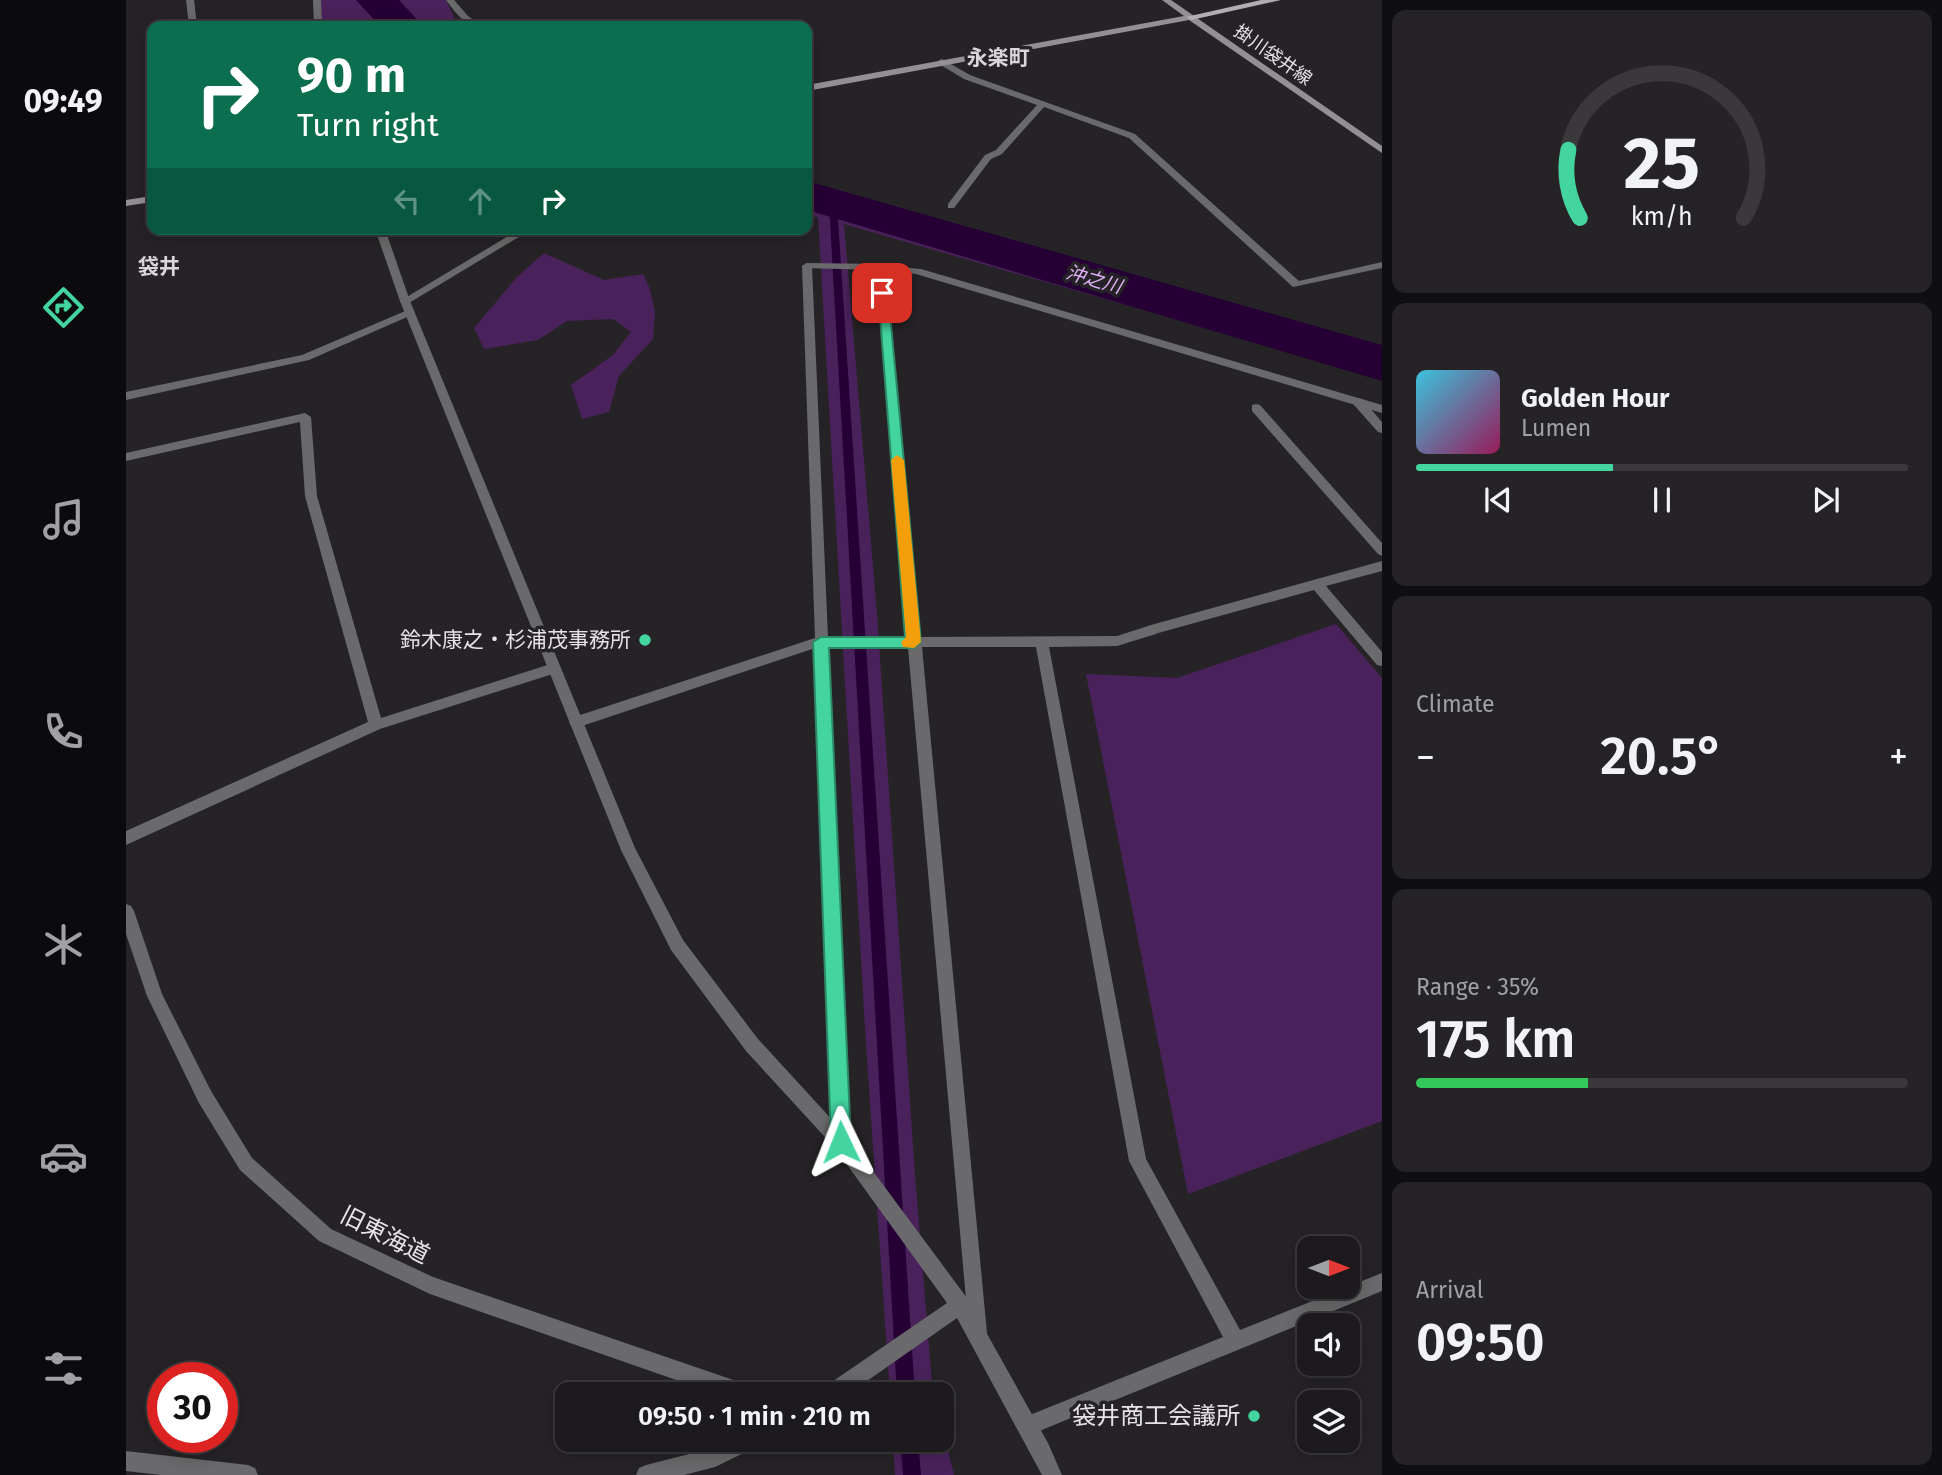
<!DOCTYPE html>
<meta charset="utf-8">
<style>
body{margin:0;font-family:"Fira Sans","Noto Sans JP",sans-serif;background:#252326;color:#f1f3f6;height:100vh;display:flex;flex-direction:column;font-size:26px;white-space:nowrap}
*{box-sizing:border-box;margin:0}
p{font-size:23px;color:#a0a1a4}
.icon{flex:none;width:38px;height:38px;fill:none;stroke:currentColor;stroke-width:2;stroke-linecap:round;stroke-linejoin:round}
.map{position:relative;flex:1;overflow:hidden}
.drawer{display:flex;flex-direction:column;gap:10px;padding:10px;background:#0f0e10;width:560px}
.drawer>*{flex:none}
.guide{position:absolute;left:21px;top:21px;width:665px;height:214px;border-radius:14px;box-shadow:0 4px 18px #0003,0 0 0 2px #3a383b;background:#0b6e4f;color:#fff;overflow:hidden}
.needle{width:46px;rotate:90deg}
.controls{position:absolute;left:1171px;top:1236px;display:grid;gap:14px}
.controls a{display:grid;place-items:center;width:63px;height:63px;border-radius:14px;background:#1c1a1d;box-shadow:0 4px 18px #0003,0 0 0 2px #3a383b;font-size:35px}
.speed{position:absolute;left:21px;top:1362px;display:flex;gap:14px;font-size:35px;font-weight:700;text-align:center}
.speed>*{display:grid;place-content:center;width:91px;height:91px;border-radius:50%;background:#1c1a1d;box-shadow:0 4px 18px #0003,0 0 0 2px #3a383b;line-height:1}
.speed .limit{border:10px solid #d22;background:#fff;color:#111}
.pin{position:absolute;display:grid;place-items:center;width:60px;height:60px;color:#fff;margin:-30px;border-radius:14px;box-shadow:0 4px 10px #0006}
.me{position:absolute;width:77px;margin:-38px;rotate:358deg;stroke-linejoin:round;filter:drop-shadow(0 0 5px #0008)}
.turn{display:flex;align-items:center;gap:24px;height:147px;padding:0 35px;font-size:32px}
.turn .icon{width:91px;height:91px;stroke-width:2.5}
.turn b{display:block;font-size:49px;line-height:60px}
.lanes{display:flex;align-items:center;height:66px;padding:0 35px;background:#0003;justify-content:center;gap:35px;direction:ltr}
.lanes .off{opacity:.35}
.big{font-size:52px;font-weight:600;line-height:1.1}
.drawer .tile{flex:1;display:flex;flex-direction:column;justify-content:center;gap:10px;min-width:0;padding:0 24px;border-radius:14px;background:#252326}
.drawer .dial{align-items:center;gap:0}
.dial svg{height:182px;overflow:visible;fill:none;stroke:#3a383b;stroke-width:7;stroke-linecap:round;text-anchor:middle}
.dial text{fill:#f1f3f6;stroke:none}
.song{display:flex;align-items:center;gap:21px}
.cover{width:84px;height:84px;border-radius:10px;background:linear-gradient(135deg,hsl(190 70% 55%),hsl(330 70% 35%))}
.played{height:7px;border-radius:4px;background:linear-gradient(90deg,#43d4a0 40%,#3a383b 40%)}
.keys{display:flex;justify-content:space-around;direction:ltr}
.heat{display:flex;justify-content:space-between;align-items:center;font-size:38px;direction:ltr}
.charge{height:10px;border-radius:5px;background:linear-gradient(90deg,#34c759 35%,#3a383b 0)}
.trip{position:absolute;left:429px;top:1382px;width:399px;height:70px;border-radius:14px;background:#1c1a1d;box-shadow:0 4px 18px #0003,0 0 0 2px #3a383b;font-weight:600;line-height:70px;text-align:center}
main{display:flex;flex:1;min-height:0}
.tabs{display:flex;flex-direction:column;width:126px;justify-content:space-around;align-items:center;background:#0b0a0c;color:#a0a1a4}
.tabs .icon{width:49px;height:49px}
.tabs .active{color:#43d4a0}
.tabs b{font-size:32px;color:#f1f3f6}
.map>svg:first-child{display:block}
.green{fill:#4a225b}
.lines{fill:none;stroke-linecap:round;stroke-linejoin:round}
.stream{fill:#260035;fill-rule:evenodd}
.river{fill:#260035;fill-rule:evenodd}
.service{fill:#6a696b;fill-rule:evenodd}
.minor{fill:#6a696b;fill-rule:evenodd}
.tertiary{fill:#6a696b;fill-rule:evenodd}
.secondary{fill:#929094;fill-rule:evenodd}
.primary{fill:#b1aeb3;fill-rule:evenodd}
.route{fill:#43d4a0;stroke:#2c8a68;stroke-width:2}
.slow{fill:#f59e0b}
.poi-dot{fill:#43d4a0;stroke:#262327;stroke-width:2.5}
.labels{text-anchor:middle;stroke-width:7;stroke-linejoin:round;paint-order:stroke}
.far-street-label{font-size:18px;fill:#e5e3e6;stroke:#262327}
.far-water-label{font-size:19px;font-style:italic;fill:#e2b2f9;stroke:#262327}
.far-quarter-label{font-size:21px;font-weight:bold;fill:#dad5dc;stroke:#262327}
.poi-label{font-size:21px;fill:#e5e3e6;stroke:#262327;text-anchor:end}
.near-street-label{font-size:24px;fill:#e5e3e6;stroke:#262327}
.near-poi-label{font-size:24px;fill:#e5e3e6;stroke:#262327;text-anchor:end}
</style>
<main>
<nav class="tabs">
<b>09:49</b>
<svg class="icon active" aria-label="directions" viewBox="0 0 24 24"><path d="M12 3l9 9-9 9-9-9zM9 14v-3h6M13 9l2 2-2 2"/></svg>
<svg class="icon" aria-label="music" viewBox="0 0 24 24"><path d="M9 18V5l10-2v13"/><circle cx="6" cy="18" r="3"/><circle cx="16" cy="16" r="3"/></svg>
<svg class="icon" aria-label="phone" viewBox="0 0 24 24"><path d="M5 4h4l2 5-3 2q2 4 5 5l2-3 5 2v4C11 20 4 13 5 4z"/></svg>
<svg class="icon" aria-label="climate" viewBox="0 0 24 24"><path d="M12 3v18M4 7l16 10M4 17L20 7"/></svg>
<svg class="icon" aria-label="car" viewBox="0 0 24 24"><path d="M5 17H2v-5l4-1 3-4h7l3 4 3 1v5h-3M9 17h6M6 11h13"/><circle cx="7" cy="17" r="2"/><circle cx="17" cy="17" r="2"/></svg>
<svg class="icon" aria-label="filters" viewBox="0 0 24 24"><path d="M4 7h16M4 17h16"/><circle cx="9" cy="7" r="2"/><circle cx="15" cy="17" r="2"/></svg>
</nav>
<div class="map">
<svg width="1256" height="1475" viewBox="0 0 1256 1475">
<rect width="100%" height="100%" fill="#262327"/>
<!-- green -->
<g class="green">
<path d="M194 0H320L331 24 335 26H193Z"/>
<path d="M681 186 794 222 1256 351V379L718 224 751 614 789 1175 807 1395H764L740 1045 692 217H681Z"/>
<path d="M418 253 478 280 517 274 524 289 529 312 527 339 493 376 483 412 456 419 445 385 487 355 505 332 487 319 441 321 412 340 358 349 348 328 390 278Z"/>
<path d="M1210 624 1256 678V1121L1062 1194 960 674 1051 678Z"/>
<path d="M816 1427 828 1475H769L767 1440H816Z"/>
</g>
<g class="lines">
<!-- stream -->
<g class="stream">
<path d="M707 201 711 204 789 1395H771L703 204Z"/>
<path d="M774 1440H792L795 1475H777Z"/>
</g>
<!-- river -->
<g class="river">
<path d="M230 0H273L297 26H254Z"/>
<path d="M681 181 1256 345V381L681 210Z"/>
</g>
<!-- service -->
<g class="service">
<path d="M681 263 754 264 759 267 754 270 677 268 676 266Z"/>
<path d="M1232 398 1236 399 1256 422V433L1252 432 1228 405V399Z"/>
<path d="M1130 404 1134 405 1256 543V556L1252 554 1126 411V405Z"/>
<path d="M1256 561V571L1200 586 1256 652V666L1251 665 1188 590 1025 635 1018 630 1025 625Z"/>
</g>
<!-- minor -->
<g class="minor">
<path d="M60 0H68L71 26H63Z"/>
<path d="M187 0H195L196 26H188Z"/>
<path d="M320 0H328L342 16 356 26C338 26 330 13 320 0Z"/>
<path d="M816 59 844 75 1009 134 1173 281 1256 262V268L1167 287 1003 138 918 107 876 154 865 159 828 208H822V204L859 155 870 150 911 105 838 79 813 64V60Z"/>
<path d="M394 229H406L283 303H275L274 301Z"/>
<path d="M681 263 686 266 702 638 781 637 750 265 795 269 1256 405V413L790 274 759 271 795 637 991 636 1025 625 1032 630 1030 634 991 646 923 647 1020 1159 1114 1330 1256 1273V1291L901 1436 894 1433 891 1426 894 1419 1097 1337 1003 1161 910 647H796L861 1333 859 1340 852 1342 845 1340 843 1333 782 648H702L724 1142 721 1148 715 1151 709 1148 706 1142 689 648 450 728 445 726 443 722 445 718 689 638 676 266Z"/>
<path d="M284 309 289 312 288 314 183 360 0 400V392L176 355Z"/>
<path d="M179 413 185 417 191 496 255 718 428 663 435 668 433 672 254 729 0 845V831L242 722 179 496 174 422 0 461V453Z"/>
<path d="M601 1440H633L630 1447 589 1467 558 1475H510L513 1468 520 1465 587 1448Z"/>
<path d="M0 1451 122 1465 129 1468 132 1475H35L0 1471Z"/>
</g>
<!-- tertiary -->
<g class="tertiary">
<path d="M249 229H259L284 301 509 848 557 940 632 1039 721 1136 841 1298 922 1443 936 1475H916L831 1318 721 1395H694L697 1388 821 1303 709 1148 620 1051 545 950 495 850 274 301Z"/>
<path d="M0 904 5 906 8 911 36 994 85 1091 126 1158 205 1229 307 1277 622 1385 629 1388 632 1395H593L304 1294 193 1241 114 1170 73 1103 21 996 0 934Z"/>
</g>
<!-- secondary -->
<g class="secondary">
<path d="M1036 0H1045L1256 146V153L1063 20 681 91V85L1058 16Z"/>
<path d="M26 196V202L0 206V200Z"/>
</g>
<!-- primary -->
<path class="primary" d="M1135 0H1155L1065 20 1060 17Z"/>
</g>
<!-- route -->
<path class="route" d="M752 291 762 293 795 642 788 648H703L725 1142 722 1149 715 1152 708 1149 705 1142 687 642 695 637H779Z"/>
<!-- slow -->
<path class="slow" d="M771 455 778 460 795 642 788 648 777 647 775 642 780 637 765 460Z"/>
<!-- markers -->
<g class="poi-dot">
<circle cx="519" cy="640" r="7"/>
<circle cx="1128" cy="1416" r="7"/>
</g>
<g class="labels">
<!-- far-street labels -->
<g class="far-street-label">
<text transform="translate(1147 55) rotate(35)" y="6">掛川袋井線</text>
</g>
<!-- far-water labels -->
<g class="far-water-label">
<text transform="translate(968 279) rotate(16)" y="7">沖之川</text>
</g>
<!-- far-quarter labels -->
<g class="far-quarter-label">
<text x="872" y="65">永楽町</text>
<text x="33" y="274">袋井</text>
</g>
<!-- poi labels -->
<g class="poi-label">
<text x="505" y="647">鈴木康之・杉浦茂事務所</text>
</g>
<!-- near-street labels -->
<g class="near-street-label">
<text transform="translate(259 1235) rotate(27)" y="8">旧東海道</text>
</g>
<!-- near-poi labels -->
<g class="near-poi-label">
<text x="1114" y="1424">袋井商工会議所</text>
</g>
</g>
</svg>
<div class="controls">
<a><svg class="needle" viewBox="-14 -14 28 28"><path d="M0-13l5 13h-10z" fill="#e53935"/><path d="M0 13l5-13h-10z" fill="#a0a1a4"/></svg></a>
<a><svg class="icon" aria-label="sound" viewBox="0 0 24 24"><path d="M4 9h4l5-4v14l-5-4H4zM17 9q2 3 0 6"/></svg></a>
<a><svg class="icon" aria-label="layers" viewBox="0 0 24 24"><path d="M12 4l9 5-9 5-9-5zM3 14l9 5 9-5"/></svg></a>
</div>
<div class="speed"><div class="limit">30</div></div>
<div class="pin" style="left:756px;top:293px;background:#d93025"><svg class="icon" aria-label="arrive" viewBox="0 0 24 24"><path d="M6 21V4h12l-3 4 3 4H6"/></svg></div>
<svg class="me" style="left:715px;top:1142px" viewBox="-20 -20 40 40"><path d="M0-17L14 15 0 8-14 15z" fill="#43d4a0" stroke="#fff" stroke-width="4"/></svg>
<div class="trip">09:50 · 1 min · 210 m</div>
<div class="guide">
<div class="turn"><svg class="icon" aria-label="right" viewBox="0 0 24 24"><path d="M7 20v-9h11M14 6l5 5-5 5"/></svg><div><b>90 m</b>Turn right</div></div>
<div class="lanes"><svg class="icon off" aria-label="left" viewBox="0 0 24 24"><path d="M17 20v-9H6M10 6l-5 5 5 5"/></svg><svg class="icon off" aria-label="ahead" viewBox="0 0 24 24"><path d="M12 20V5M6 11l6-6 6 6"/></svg><svg class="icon" aria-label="right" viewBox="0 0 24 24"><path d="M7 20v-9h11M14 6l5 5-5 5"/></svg></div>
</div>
</div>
<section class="drawer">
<div class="tile dial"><svg viewBox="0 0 100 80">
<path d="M14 69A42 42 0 1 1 86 69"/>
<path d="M14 69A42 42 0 0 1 9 39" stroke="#43d4a0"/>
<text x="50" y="56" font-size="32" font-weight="700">25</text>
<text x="50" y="72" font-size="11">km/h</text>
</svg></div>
<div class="tile">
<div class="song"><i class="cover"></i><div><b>Golden Hour</b><p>Lumen</p></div></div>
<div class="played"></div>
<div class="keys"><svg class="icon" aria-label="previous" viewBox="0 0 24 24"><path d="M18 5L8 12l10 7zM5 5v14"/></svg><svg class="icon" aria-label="pause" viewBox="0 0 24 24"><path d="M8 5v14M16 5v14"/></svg><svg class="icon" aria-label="next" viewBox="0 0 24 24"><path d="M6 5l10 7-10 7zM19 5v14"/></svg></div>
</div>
<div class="tile"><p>Climate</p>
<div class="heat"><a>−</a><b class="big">20.5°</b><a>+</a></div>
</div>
<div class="tile"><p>Range · 35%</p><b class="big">175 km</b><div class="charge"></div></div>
<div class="tile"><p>Arrival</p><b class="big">09:50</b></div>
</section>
</main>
